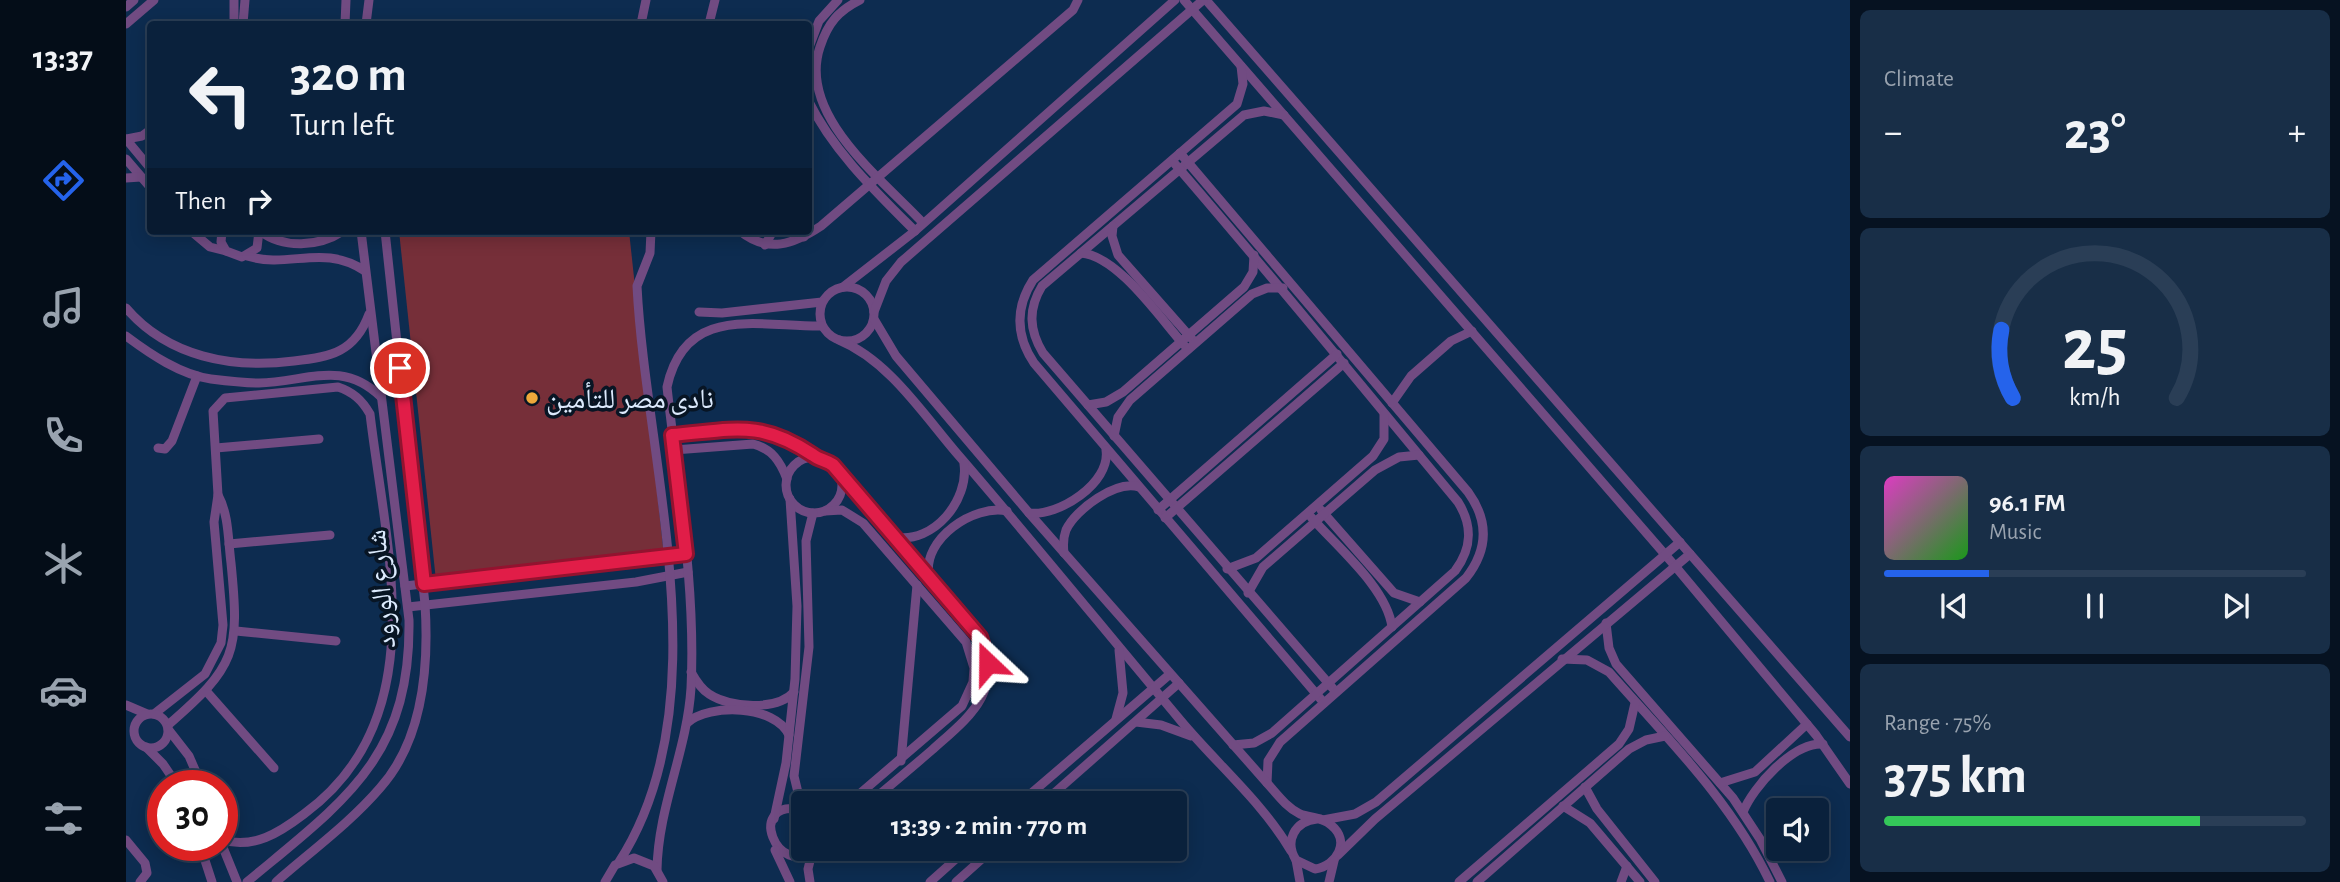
<!DOCTYPE html>
<meta charset="utf-8">
<style>
body{margin:0;font-family:"Alegreya Sans","Noto Naskh Arabic",sans-serif;background:#182e47;color:#f1f3f6;height:100vh;display:flex;flex-direction:column;font-size:26px;white-space:nowrap}
*{box-sizing:border-box;margin:0}
p{font-size:23px;color:#99a3af}
.icon{flex:none;width:38px;height:38px;fill:none;stroke:currentColor;stroke-width:2;stroke-linecap:round;stroke-linejoin:round}
.map{position:relative;flex:1;overflow:hidden}
.sheet{display:flex;flex-direction:column;gap:10px;padding:10px;background:#061221;width:490px}
.sheet>*{flex:none}
.top-card{position:absolute;left:21px;top:21px;width:665px;height:214px;border-radius:7px;box-shadow:0 4px 18px #0003,0 0 0 2px #2a3e56;background:#0a213c;color:#f1f3f6;overflow:hidden}
.fabs{position:absolute;left:1640px;top:798px;display:grid;gap:14px}
.fabs a{display:grid;place-items:center;width:63px;height:63px;border-radius:7px;background:#0a213c;box-shadow:0 4px 18px #0003,0 0 0 2px #2a3e56;font-size:35px}
.speed{position:absolute;left:21px;top:770px;display:flex;gap:14px;font-size:35px;font-weight:700;text-align:center}
.speed>*{display:grid;place-content:center;width:91px;height:91px;border-radius:50%;background:#0a213c;box-shadow:0 4px 18px #0003,0 0 0 2px #2a3e56;line-height:1}
.speed .limit{border:10px solid #d22;background:#fff;color:#111}
.pin{position:absolute;display:grid;place-items:center;width:60px;height:60px;color:#fff;margin:-30px;border:4px solid #fff;border-radius:50%;box-shadow:0 2px 7px #0007}
.me{position:absolute;width:77px;margin:-38px;rotate:337deg;stroke-linejoin:round;filter:drop-shadow(0 0 5px #0008)}
.turn{display:flex;align-items:center;gap:24px;height:147px;padding:0 28px;font-size:32px}
.turn .icon{width:91px;height:91px;stroke-width:2.5}
.turn b{display:block;font-size:49px;line-height:60px}
.then{display:flex;align-items:center;height:66px;padding:0 28px;background:#0003;gap:14px;font-size:26px}
.big{font-size:52px;font-weight:700;line-height:1.1}
.sheet .tile{flex:1;display:flex;flex-direction:column;justify-content:center;gap:10px;min-width:0;padding:0 24px;border-radius:10px;background:#182e47}
.sheet .dial{align-items:center;gap:0}
.dial svg{height:182px;overflow:visible;fill:none;stroke:#2a3e56;stroke-width:7;stroke-linecap:round;text-anchor:middle}
.dial text{fill:#f1f3f6;stroke:none}
.song{display:flex;align-items:center;gap:21px}
.cover{width:84px;height:84px;border-radius:10px;background:linear-gradient(135deg,hsl(310 70% 55%),hsl(120 70% 35%))}
.played{height:7px;border-radius:4px;background:linear-gradient(90deg,#2563eb 25%,#2a3e56 25%)}
.keys{display:flex;justify-content:space-around;direction:ltr}
.heat{display:flex;justify-content:space-between;align-items:center;font-size:38px;direction:ltr}
.charge{height:10px;border-radius:5px;background:linear-gradient(90deg,#34c759 75%,#2a3e56 0)}
.trip{position:absolute;left:665px;top:791px;width:396px;height:70px;border-radius:7px;background:#0a213c;box-shadow:0 4px 18px #0003,0 0 0 2px #2a3e56;font-weight:700;line-height:70px;text-align:center}
main{display:flex;flex:1;min-height:0}
.menu{display:flex;flex-direction:column;width:126px;justify-content:space-around;align-items:center;background:#040d18;color:#99a3af}
.menu .icon{width:49px;height:49px}
.menu .current{color:#2563eb}
.menu b{font-size:32px;color:#f1f3f6}
.map>svg:first-child{display:block}
.green{fill:#762f39}
.lines{fill:none;stroke-linecap:round;stroke-linejoin:round}
.street{stroke:#714b82;stroke-width:9}
.route-casing{stroke:#92132f;stroke-width:18}
.route{stroke:#e11d48;stroke-width:12}
.poi-dot{fill:#eda83b;stroke:#081524;stroke-width:2.5}
.labels{text-anchor:middle;stroke-width:7;stroke-linejoin:round;paint-order:stroke}
.poi-label{font-size:28px;fill:#dceafd;stroke:#081524;text-anchor:start}
.street-label{font-size:28px;fill:#dceafd;stroke:#081524}
</style>
<main>
<nav class="menu">
<b>13:37</b>
<svg class="icon current" aria-label="directions" viewBox="0 0 24 24"><path d="M12 3l9 9-9 9-9-9zM9 14v-3h6M13 9l2 2-2 2"/></svg>
<svg class="icon" aria-label="music" viewBox="0 0 24 24"><path d="M9 18V5l10-2v13"/><circle cx="6" cy="18" r="3"/><circle cx="16" cy="16" r="3"/></svg>
<svg class="icon" aria-label="phone" viewBox="0 0 24 24"><path d="M5 4h4l2 5-3 2q2 4 5 5l2-3 5 2v4C11 20 4 13 5 4z"/></svg>
<svg class="icon" aria-label="climate" viewBox="0 0 24 24"><path d="M12 3v18M4 7l16 10M4 17L20 7"/></svg>
<svg class="icon" aria-label="car" viewBox="0 0 24 24"><path d="M5 17H2v-5l4-1 3-4h7l3 4 3 1v5h-3M9 17h6M6 11h13"/><circle cx="7" cy="17" r="2"/><circle cx="17" cy="17" r="2"/></svg>
<svg class="icon" aria-label="filters" viewBox="0 0 24 24"><path d="M4 7h16M4 17h16"/><circle cx="9" cy="7" r="2"/><circle cx="15" cy="17" r="2"/></svg>
</nav>
<div class="map">
<svg width="1724" height="882" viewBox="0 0 1724 882">
<rect width="100%" height="100%" fill="#0d2c50"/>
<!-- green -->
<path class="green" d="M273 231H503L539 565 311 590Z"/>
<g class="lines">
<!-- street -->
<g class="street">
<path d="M108 0V24"/>
<path d="M734 0C712 11 702 23 694 47 671 115 756 179 797 223"/>
<path d="M1058 0 1549 566 1690 735 1724 784"/>
<path d="M1080 0 1724 737"/>
<path d="M0 7 8 0"/>
<path d="M0 24 28 0"/>
<path d="M117 24 119 0"/>
<path d="M219 24 220 0"/>
<path d="M240 24 243 0"/>
<path d="M515 24 520 0"/>
<path d="M583 24 589 0"/>
<path d="M682 50 693 21 712 0"/>
<path d="M1115 66 1117 84 1111 104 907 280C889 308 890 336 908 363L1198 703"/>
<path d="M682 100C707 151 749 191 789 231"/>
<path d="M1158 115 1138 111 1118 115 916 286C902 309 903 330 917 353L1210 692"/>
<path d="M0 139 24 168"/>
<path d="M0 139 16 136 24 130"/>
<path d="M1054 153 1342 492C1363 521 1362 550 1340 578L1154 742 1142 761 1141 783"/>
<path d="M0 159 24 187"/>
<path d="M1049 164C1145 275 1238 389 1332 502 1347 526 1346 548 1329 571L1146 733 1128 743 1107 745"/>
<path d="M0 178 15 177"/>
<path d="M987 226 986 236 992 255 1066 339"/>
<path d="M65 231 84 247 100 251"/>
<path d="M96 231 95 242 100 251 116 257 131 248 133 231"/>
<path d="M134 231C157 249 193 247 217 231"/>
<path d="M614 231C642 254 668 244 695 226L947 10 952 0"/>
<path d="M662 231 678 237"/>
<path d="M639 245 647 231"/>
<path d="M955 253C992 256 1033 317 1058 345"/>
<path d="M121 256C164 269 197 243 239 271"/>
<circle cx="721" cy="314" r="27"/>
<path d="M717 287 789 231 1049 0"/>
<path d="M0 308C42 357 106 369 168 361 205 357 229 352 243 314"/>
<path d="M573 312 596 313 696 302"/>
<path d="M748 312 760 281 775 262 1077 0"/>
<path d="M748 319 770 356 903 513 1141 783C1151 794 1160 807 1174 814 1184 818 1197 817 1205 825 1225 841 1211 866 1189 869L1170 860C1158 841 1169 821 1191 819"/>
<path d="M0 336C24 354 55 375 85 379 101 381 118 383 133 383 180 382 216 359 255 397"/>
<path d="M713 340C764 361 799 417 834 457 909 544 981 633 1055 721 1091 764 1137 803 1165 851"/>
<path d="M1266 403 1285 376 1325 341 1346 331"/>
<path d="M962 405 980 402 997 392 1118 287 1127 272 1128 255"/>
<path d="M546 435C602 430 643 418 690 458"/>
<path d="M988 436 992 417 1004 400 1126 294 1141 288H1157"/>
<path d="M32 448 39 449 46 441 71 376"/>
<path d="M90 448 193 439"/>
<path d="M548 450 627 444C646 449 654 461 661 479"/>
<circle cx="688" cy="485" r="28"/>
<path d="M714 474 854 637C878 692 844 716 806 750 785 768 764 786 743 803"/>
<path d="M1032 510 1211 354"/>
<path d="M1195 510 1268 593 1294 602"/>
<path d="M699 511 716 510 737 523 840 642 848 668 847 682 836 706 723 803"/>
<path d="M903 513C932 517 985 483 980 450"/>
<path d="M1185 517C1211 547 1261 588 1266 627"/>
<path d="M1039 518 1218 363"/>
<path d="M769 537C808 544 843 500 838 464"/>
<path d="M103 544 204 535"/>
<path d="M938 553C937 545 937 538 940 530 950 509 990 480 1013 487"/>
<path d="M1101 569 1130 558 1247 456 1258 439V415"/>
<path d="M803 576C796 539 848 504 881 511"/>
<path d="M279 586 560 554"/>
<path d="M1122 593 1137 567 1249 470 1273 457 1293 455"/>
<path d="M282 607 510 582 562 572"/>
<path d="M1480 623 1483 648 1490 664 1607 798 1634 839 1656 882"/>
<path d="M110 631 210 641"/>
<path d="M1436 659 1461 660 1483 672C1541 738 1606 802 1644 882"/>
<path d="M565 672C570 681 575 689 583 694 604 708 651 711 668 692"/>
<path d="M81 692 148 768"/>
<path d="M0 705 21 714"/>
<path d="M28 714 79 674 95 643 97 625 88 522 92 495 87 411 99 398 212 387C227 392 236 400 244 414 260 550 309 718 178 814 153 833 128 849 96 840"/>
<circle cx="25" cy="731" r="17"/>
<path d="M990 719 997 693 993 650"/>
<path d="M1010 722 1035 725 1065 736"/>
<path d="M561 723C584 703 649 705 663 735"/>
<path d="M42 725C110 666 114 653 105 563 102 540 103 515 92 495"/>
<path d="M42 729 63 756 76 786"/>
<path d="M20 747 37 764 52 786"/>
<path d="M775 761 791 585"/>
<path d="M1594 783 1629 772 1681 724"/>
<path d="M1459 787 1471 809 1529 882"/>
<path d="M894 803 1044 674"/>
<path d="M917 803 1053 683"/>
<path d="M1437 806 1464 823 1514 882"/>
<path d="M676 809 668 776 683 647 680 541 687 513"/>
<path d="M677 810C618 797 651 882 690 849"/>
<path d="M1617 812C1627 787 1667 742 1697 744"/>
<path d="M648 819 660 763 669 679 671 606 664 499"/>
<path d="M1197 820 1229 814 1250 802 1554 542"/>
<path d="M0 840 19 863 21 873 14 882"/>
<path d="M74 845 86 882"/>
<path d="M96 845 111 882"/>
<path d="M649 850 664 882"/>
<path d="M1212 855 1249 819 1564 554"/>
<path d="M1170 860 1174 882"/>
<path d="M493 862C597 701 520 464 511 286L524 253 525 231"/>
<path d="M531 870C532 807 561 751 565 688 570 588 552 487 541 387 559 303 633 327 696 326"/>
<path d="M121 882C218 801 285 758 283 620L235 231"/>
<path d="M150 882C184 852 224 823 254 788 297 740 303 666 299 604L259 231"/>
<path d="M479 882 489 865 508 858 528 866 537 882"/>
<path d="M684 882 682 869 686 853"/>
<path d="M804 882 841 849"/>
<path d="M830 882 867 849"/>
<path d="M1203 882 1208 861"/>
<path d="M1333 882 1493 744 1503 729 1509 703"/>
<path d="M1351 882 1503 749 1520 740 1539 736"/>
<path d="M1495 882 1501 866"/>
</g>
</g>
<g class="lines">
<!-- route casing -->
<g class="route-casing">
<path id="route" d="M274 368 298 584 560 554 546 435C606 430 634 419 687 455 693 460 700 460 707 465L854 637 862 663"/>
</g>
<!-- route -->
<use href="#route" class="route"/>
</g>
<!-- markers -->
<circle class="poi-dot" cx="406" cy="398" r="7"/>
<g class="labels">
<!-- poi labels -->
<g class="poi-label">
<text x="420" y="408">نادى مصر للتأمين</text>
</g>
<!-- street labels -->
<g class="street-label">
<text transform="translate(254 589) rotate(-95)" y="10">شارع الورود</text>
</g>
</g>
</svg>
<div class="fabs">
<a><svg class="icon" aria-label="sound" viewBox="0 0 24 24"><path d="M4 9h4l5-4v14l-5-4H4zM17 9q2 3 0 6"/></svg></a>
</div>
<div class="speed"><div class="limit">30</div></div>
<div class="pin" style="left:274px;top:368px;background:#d93025"><svg class="icon" aria-label="arrive" viewBox="0 0 24 24"><path d="M6 21V4h12l-3 4 3 4H6"/></svg></div>
<svg class="me" style="left:862px;top:663px" viewBox="-20 -20 40 40"><path d="M0-17L14 15 0 8-14 15z" fill="#e11d48" stroke="#fff" stroke-width="4"/></svg>
<div class="trip">13:39 · 2 min · 770 m</div>
<div class="top-card">
<div class="turn"><svg class="icon" aria-label="left" viewBox="0 0 24 24"><path d="M17 20v-9H6M10 6l-5 5 5 5"/></svg><div><b>320 m</b>Turn left</div></div>
<div class="then">Then<svg class="icon" aria-label="right" viewBox="0 0 24 24"><path d="M7 20v-9h11M14 6l5 5-5 5"/></svg></div>
</div>
</div>
<section class="sheet">
<div class="tile"><p>Climate</p>
<div class="heat"><a>−</a><b class="big">23°</b><a>+</a></div>
</div>
<div class="tile dial"><svg viewBox="0 0 100 80">
<path d="M14 69A42 42 0 1 1 86 69"/>
<path d="M14 69A42 42 0 0 1 9 39" stroke="#2563eb"/>
<text x="50" y="56" font-size="32" font-weight="700">25</text>
<text x="50" y="72" font-size="11">km/h</text>
</svg></div>
<div class="tile">
<div class="song"><i class="cover"></i><div><b>96.1 FM</b><p>Music</p></div></div>
<div class="played"></div>
<div class="keys"><svg class="icon" aria-label="previous" viewBox="0 0 24 24"><path d="M18 5L8 12l10 7zM5 5v14"/></svg><svg class="icon" aria-label="pause" viewBox="0 0 24 24"><path d="M8 5v14M16 5v14"/></svg><svg class="icon" aria-label="next" viewBox="0 0 24 24"><path d="M6 5l10 7-10 7zM19 5v14"/></svg></div>
</div>
<div class="tile"><p>Range · 75%</p><b class="big">375 km</b><div class="charge"></div></div>
</section>
</main>
